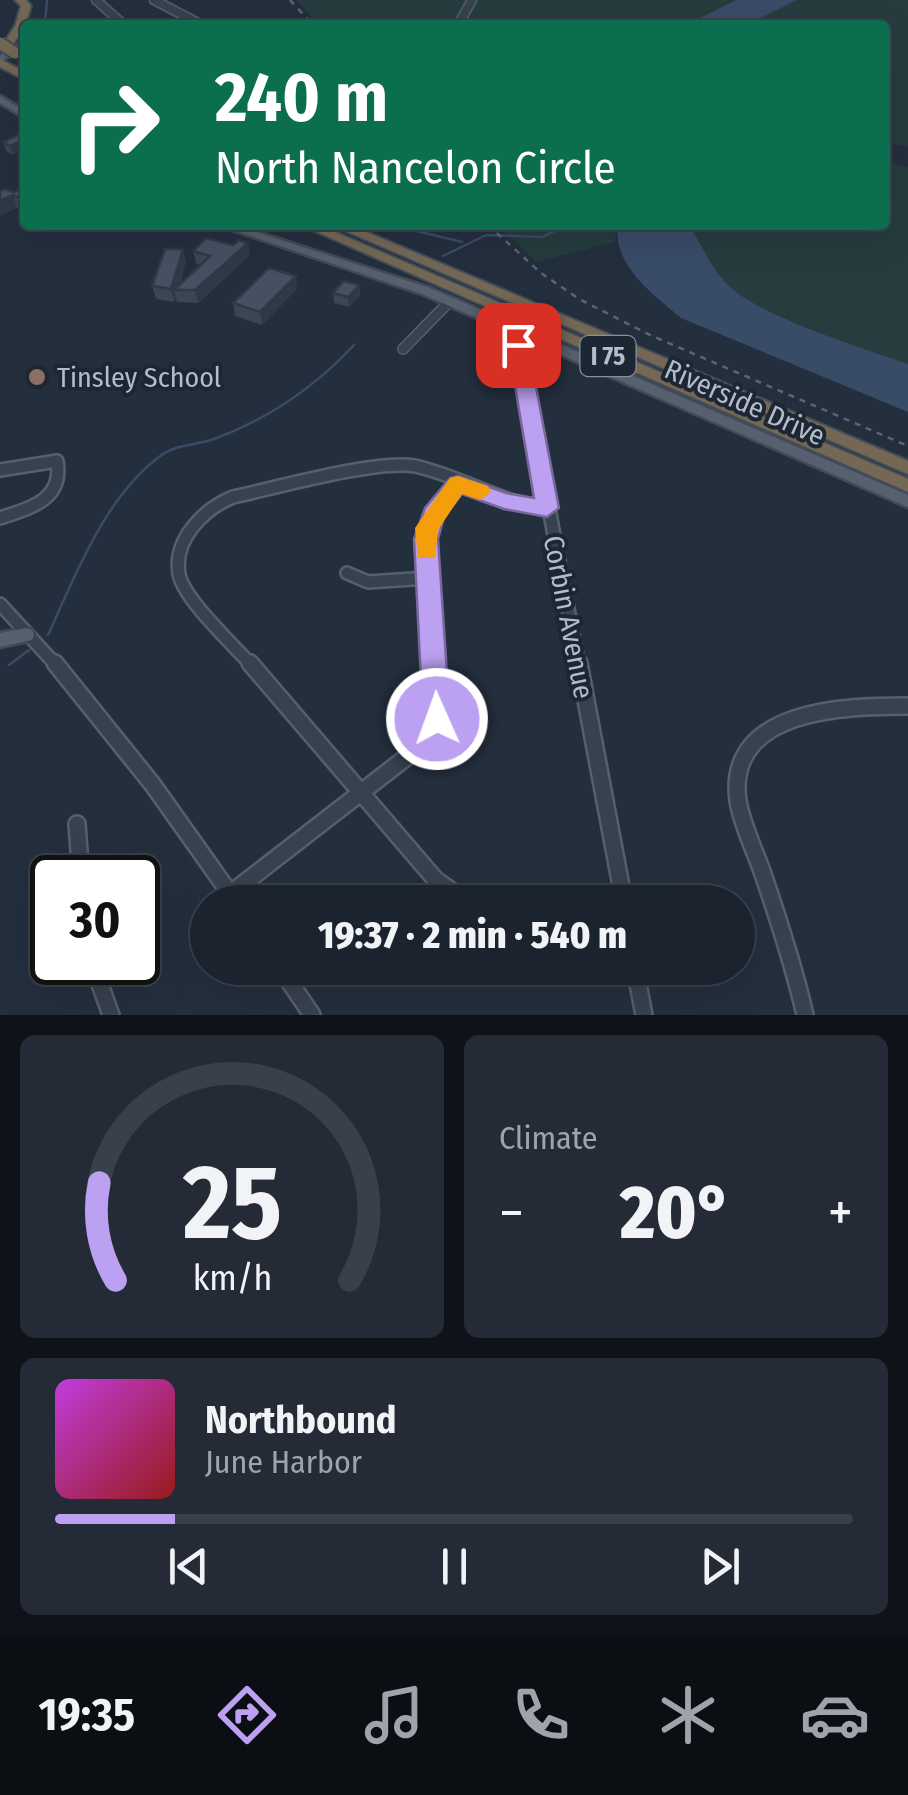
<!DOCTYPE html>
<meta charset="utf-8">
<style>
body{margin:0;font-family:"Fira Sans Condensed",sans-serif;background:#242b36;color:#f1f3f6;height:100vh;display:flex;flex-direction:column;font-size:38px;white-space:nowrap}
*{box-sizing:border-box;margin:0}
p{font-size:32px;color:#a0a4aa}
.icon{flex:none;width:55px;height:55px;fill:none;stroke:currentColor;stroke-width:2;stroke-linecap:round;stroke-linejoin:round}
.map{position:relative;height:1015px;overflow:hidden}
.side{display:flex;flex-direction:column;gap:20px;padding:20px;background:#0f1319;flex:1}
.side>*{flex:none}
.hud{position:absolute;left:20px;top:20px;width:870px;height:210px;border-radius:10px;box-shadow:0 10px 40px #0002,0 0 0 2px #39404a;background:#0b6e4f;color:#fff;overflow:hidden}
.speed{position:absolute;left:30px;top:855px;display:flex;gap:20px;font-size:50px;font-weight:700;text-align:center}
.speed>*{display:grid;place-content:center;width:130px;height:130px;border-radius:50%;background:#1b232e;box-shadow:0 10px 40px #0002,0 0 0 2px #39404a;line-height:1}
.speed .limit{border:5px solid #111;border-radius:15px;background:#fff;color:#111}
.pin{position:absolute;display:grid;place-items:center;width:85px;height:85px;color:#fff;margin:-42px;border-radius:20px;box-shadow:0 5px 15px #0006}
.me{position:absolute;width:110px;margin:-55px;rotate:358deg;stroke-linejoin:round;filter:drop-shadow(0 0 8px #0008)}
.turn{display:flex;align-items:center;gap:35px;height:210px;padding:0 30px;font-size:45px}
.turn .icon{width:130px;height:130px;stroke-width:2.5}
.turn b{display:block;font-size:70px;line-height:85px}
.big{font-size:75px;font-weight:800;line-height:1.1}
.side .tile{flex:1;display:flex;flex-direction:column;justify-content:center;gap:15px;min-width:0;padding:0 35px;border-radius:15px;background:#242b36}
.side .dial{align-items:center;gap:0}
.dial svg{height:260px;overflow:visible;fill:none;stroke:#39404a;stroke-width:7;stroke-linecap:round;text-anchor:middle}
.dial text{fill:#f1f3f6;stroke:none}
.song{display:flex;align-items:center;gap:30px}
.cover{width:120px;height:120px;border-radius:15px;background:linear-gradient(135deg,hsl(290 70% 55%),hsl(0 70% 35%))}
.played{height:10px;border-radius:5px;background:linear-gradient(90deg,#bca0f2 15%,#39404a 15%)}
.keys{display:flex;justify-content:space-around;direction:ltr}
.heat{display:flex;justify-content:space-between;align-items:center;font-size:55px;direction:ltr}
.side .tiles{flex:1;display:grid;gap:20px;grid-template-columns:1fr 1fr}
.tile:last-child{grid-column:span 2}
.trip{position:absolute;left:190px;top:885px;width:565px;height:100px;border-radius:50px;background:#1b232e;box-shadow:0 10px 40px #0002,0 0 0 2px #39404a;font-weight:800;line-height:100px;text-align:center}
.tabs{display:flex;height:160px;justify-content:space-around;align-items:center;background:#0b0e12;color:#a0a4aa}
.tabs .icon{width:70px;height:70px}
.tabs .current{color:#bca0f2}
.tabs b{font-size:45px;color:#f1f3f6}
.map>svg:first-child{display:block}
.green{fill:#263c3f}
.water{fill:#394c67}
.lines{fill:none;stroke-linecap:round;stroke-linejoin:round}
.stream{stroke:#394c67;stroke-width:2.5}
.minor-far3-casing{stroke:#565f6c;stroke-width:11}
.minor-far2-casing{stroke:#565f6c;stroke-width:12}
.minor-far1-casing{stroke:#565f6c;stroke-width:16}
.minor-casing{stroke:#565f6c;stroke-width:20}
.major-casing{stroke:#414a57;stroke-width:5}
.highway-casing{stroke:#434c59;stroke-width:4}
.minor-far3{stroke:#38414e;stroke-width:8}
.minor-far2{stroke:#38414e;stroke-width:9}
.minor-far1{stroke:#38414e;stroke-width:11}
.minor{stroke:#38414e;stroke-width:15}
.major{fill:#56606e;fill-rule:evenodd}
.highway{fill:#746855;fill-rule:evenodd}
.rail{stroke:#5a6575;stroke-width:2.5;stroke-dasharray:6 6;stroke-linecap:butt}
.highway-bridge-casing{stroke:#434c59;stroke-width:15;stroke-linecap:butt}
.highway-bridge{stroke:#746855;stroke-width:11}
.wall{fill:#3b4654}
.shaded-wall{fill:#303945}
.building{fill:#455162;stroke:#303945;stroke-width:2.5}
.route{fill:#bca0f2;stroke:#7a689d;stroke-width:2.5}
.slow{fill:#f59e0b}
.education-dot{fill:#8d6e63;stroke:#1d2633;stroke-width:4}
.labels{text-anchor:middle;stroke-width:8;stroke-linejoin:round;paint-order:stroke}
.shield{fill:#1d2633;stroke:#878f9c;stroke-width:2.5}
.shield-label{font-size:25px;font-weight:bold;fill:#b4bcc9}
.poi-label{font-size:28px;fill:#b4bcc9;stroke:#1d2633;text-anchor:start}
.street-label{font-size:28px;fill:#b4bcc9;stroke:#1d2633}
</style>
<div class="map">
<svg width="908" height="1015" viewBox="0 0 908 1015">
<rect width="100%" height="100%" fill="#242f3e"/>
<!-- green -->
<g class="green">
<path d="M296 0H736L686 25H319Z"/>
<path d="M797 0H908V147L885 142V25H747Z"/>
<path d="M885 162 908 167V364C865 349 758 315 728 285 712 269 701 244 689 225H885Z"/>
<path d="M498 225H618L615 242 536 262Z"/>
</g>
<!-- water -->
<g class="water">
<path d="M736 0H797L747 25H686Z"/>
<path d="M618 225H689C701 244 712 269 728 285 757 315 865 349 908 364V412L681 318C653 294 612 265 618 225Z"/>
</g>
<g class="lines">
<!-- stream -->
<g class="stream">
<path d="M45 25 47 0"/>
<path d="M392 225 462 242"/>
<path d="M443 256 486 235 542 237 568 225"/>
<path d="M48 635C76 574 106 494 163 454 178 444 198 445 214 439 268 419 315 387 354 345"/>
<path d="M9 665 29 650"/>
</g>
<!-- minor-far3 casing -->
<g class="minor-far3-casing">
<g id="minor-far3">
<path d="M96 0 124 25"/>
<path d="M154 0 202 25"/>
<path d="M458 25 472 0"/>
</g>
</g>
<!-- minor-far2 casing -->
<g class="minor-far2-casing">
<g id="minor-far2">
<path d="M525 333 518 345 527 390"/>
<path d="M403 349 450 301"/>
</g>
</g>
<!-- minor-far1 casing -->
<g class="minor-far1-casing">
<g id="minor-far1">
<path d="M526 388 579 666"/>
<path d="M0 470 57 461C64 500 30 508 0 518"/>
<path d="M347 573 368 582 428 578"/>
<path d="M0 604 57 666"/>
<path d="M252 666C234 645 184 600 179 574 173 539 204 509 233 497 275 488 378 459 415 466 461 476 500 503 547 508"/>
<path d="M435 666 427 528 457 484"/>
</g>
</g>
<!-- minor casing -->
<g class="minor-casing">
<g id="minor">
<path d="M55 663 153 785 236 902"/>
<path d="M250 663 435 879 467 902"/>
<path d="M579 663 624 902"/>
<path d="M77 824 81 878"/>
<path d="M230 894 408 756C439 722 438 708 435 663"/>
<path d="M606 902 624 901"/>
<path d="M92 962 111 1015"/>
<path d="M280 968 312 1015"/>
<path d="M635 968 644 1015"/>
<path d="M805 1015C794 967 779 921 763 874 755 851 742 825 738 801 725 708 847 706 908 706"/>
</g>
</g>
<!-- major casing -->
<g class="major-casing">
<g id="major">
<path d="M12 44 19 46 0 64V56Z"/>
<path d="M0 96 25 111V118L0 103Z"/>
<path d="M218 225H235L430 288 908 495V507L422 294Z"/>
<path d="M26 628 32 630 34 635 32 640 0 647V633Z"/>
</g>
</g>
<!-- highway casing -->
<g class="highway-casing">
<g id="highway">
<path d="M15 0H26L31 6 25 26 12 46 8 47 3 44 15 26 21 6Z"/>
<path d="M0 59 25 72V80L0 67Z"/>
<path d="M301 225H319L908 479V492Z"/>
<path d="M332 225H350L908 461V474Z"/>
</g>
</g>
<!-- minor-far3 -->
<use href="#minor-far3" class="minor-far3"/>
<!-- minor-far2 -->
<use href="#minor-far2" class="minor-far2"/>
<!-- minor-far1 -->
<use href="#minor-far1" class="minor-far1"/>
<!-- minor -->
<use href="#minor" class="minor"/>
<!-- major -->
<use href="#major" class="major"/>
<!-- highway -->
<use href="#highway" class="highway"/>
<!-- rail -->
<g class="rail">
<path d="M290 0 313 25"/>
<path d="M488 225 541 273 579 299 650 335 908 446"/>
</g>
<!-- highway-bridge casing -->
<g class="highway-bridge-casing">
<path id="highway-bridge" d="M0 43 15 53"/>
</g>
<!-- highway-bridge -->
<use href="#highway-bridge" class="highway-bridge"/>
</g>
<!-- wall -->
<g class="wall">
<path d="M25 135 13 155 6 151 3 142Z"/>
<path d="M25 187V208L21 210 17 208 0 216 14 192Z"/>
<path d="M193 251 250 255 198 303 177 302 176 298 174 302 156 299 152 286 186 262 180 284 200 265 196 263Z"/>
<path d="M359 285 360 295 349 307 334 303 333 293Z"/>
<path d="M297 289 262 325 235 316 233 303Z"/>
</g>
<!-- shaded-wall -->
<g class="shaded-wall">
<path d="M25 139V150L13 155 10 146Z"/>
<path d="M25 194V208L21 210 17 197Z"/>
<path d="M13 195 17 208 0 216V201Z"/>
<path d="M248 243 250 255 198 303 195 290Z"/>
<path d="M183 249 186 262 178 290H174L176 298 174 302 171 289Z"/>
<path d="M296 276 297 289 262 325 260 312Z"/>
<path d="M359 285 360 295 349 307 348 297Z"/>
</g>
<!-- building -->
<g class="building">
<path d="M22 133 25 135V139L10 146 3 142Z"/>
<path d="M25 187V194L17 197 13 195 0 201V191L5 189 14 192Z"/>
<path d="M206 238 233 245 239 240 248 243 195 290H174L210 256 193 251Z"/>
<path d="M165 249H183L171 289 152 286Z"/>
<path d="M269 268 296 276 260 312 233 303Z"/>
<path d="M344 281 359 285 348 297 333 293Z"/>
</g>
<!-- route -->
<path class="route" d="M518 339 528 345 559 508 547 517 504 509 462 494 444 517 438 539 450 719 446 728 437 731 427 728 423 719 414 539 425 508 450 478 458 476 506 493 534 498 508 345Z"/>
<!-- slow -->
<path class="slow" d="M458 476 488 486 491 492 480 500 462 494 438 530 435 558H418L415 528 450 478Z"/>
<!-- markers -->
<circle class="education-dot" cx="37" cy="377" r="10"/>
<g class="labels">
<!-- shield labels -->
<rect class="shield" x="580.5" y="336" width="55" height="40" rx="8"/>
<g class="shield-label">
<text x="608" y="365">I 75</text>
</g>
<!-- poi labels -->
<g class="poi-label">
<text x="57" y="387">Tinsley School</text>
</g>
<!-- street labels -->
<g class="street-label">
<text transform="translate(745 402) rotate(24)" y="10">Riverside Drive</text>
<text transform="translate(569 617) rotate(79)" y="10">Corbin Avenue</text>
</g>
</g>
</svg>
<div class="speed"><div class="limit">30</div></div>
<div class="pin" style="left:518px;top:345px;background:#d93025"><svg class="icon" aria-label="arrive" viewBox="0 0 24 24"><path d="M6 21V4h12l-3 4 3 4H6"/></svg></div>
<svg class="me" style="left:437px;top:719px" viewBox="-20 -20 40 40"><circle r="17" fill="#bca0f2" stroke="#fff" stroke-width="3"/><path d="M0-11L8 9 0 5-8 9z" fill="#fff"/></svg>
<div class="trip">19:37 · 2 min · 540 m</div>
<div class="hud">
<div class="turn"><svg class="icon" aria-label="right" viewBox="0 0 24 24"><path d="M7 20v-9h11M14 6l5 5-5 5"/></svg><div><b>240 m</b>North Nancelon Circle</div></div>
</div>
</div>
<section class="side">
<div class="tiles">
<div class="tile dial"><svg viewBox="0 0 100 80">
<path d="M14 69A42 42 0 1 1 86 69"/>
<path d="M14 69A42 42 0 0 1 9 39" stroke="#bca0f2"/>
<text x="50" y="56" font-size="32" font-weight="700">25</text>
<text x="50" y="72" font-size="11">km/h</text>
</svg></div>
<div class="tile"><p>Climate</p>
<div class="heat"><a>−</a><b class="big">20°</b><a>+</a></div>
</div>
<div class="tile">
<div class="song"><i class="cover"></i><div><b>Northbound</b><p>June Harbor</p></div></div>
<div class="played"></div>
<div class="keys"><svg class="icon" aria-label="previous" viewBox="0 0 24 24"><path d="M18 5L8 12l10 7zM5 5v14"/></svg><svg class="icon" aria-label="pause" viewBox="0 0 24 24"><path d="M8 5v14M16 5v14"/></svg><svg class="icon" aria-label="next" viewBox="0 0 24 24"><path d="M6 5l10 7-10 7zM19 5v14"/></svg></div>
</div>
</div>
</section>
<nav class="tabs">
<b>19:35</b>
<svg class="icon current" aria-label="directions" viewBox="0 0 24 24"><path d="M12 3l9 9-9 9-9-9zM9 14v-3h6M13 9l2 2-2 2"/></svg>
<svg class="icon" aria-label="music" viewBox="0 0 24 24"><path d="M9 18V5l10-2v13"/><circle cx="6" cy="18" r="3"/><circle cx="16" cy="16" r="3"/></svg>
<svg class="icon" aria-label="phone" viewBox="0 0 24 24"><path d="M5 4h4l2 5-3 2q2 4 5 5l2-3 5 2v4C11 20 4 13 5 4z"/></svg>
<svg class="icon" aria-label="climate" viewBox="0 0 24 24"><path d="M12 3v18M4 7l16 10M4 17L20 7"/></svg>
<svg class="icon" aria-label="car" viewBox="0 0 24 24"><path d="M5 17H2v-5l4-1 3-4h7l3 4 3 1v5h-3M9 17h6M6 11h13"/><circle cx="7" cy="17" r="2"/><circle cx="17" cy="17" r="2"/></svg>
</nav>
